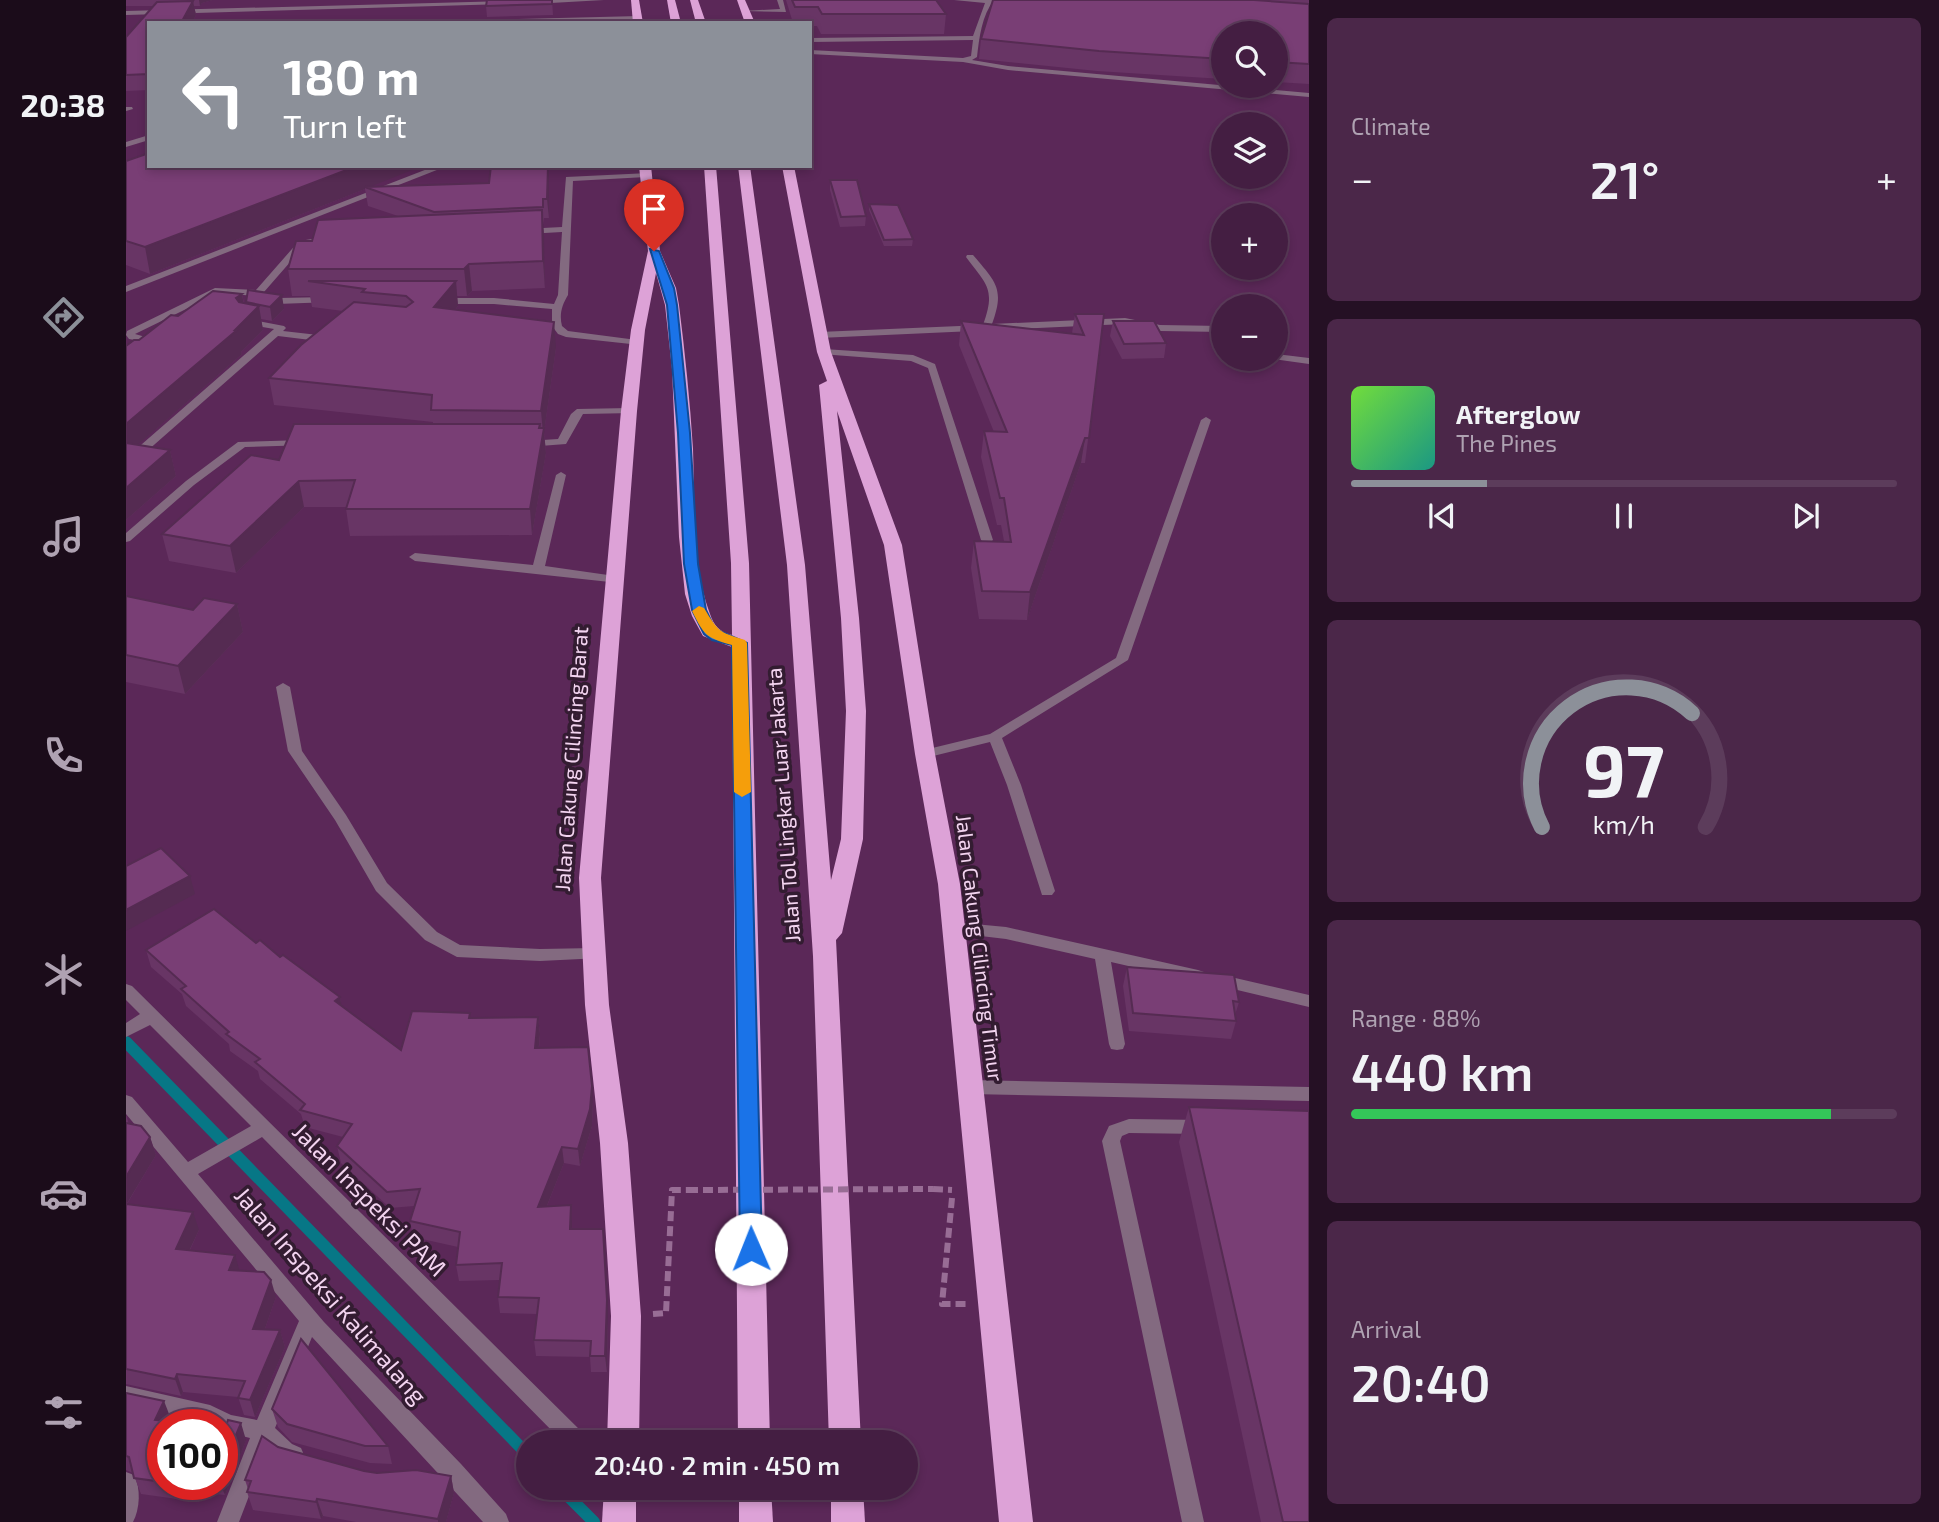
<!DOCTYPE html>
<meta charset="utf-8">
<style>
body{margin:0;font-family:"Exo 2",sans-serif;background:#4b2749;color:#f1f3f6;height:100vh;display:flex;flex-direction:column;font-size:26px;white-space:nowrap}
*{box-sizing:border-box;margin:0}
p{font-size:23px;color:#afa2b2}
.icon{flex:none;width:38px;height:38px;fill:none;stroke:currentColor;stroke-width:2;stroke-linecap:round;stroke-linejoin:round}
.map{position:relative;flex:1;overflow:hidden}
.drawer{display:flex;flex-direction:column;gap:18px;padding:18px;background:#251024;width:630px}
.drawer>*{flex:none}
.guide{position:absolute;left:21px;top:21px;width:665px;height:147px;border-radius:0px;box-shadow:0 4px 10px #0003,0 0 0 2px #5c3c5b;background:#8c9099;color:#fff;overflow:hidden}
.controls{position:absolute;left:1085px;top:21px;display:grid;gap:14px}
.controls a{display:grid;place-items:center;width:77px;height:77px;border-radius:50%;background:#441e42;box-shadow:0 4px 10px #0003,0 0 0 2px #5c3c5b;font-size:35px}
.speed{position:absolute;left:21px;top:1409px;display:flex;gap:14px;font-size:35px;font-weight:700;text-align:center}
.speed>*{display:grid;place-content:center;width:91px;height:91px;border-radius:50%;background:#441e42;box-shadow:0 4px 10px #0003,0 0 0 2px #5c3c5b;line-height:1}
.speed .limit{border:10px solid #d22;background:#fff;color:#111}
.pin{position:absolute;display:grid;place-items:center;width:60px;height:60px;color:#fff;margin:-72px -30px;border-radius:50% 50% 50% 0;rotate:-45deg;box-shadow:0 0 7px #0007}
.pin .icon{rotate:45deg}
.me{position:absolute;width:77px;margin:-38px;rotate:359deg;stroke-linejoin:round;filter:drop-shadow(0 0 5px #0008)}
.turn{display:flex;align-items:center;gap:24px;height:147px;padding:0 21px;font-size:32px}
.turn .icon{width:91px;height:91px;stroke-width:2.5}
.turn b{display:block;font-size:49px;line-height:60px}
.big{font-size:52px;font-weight:600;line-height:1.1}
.drawer .card{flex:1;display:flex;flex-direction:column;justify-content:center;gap:10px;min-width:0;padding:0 24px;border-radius:10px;background:#4b2749}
.drawer .dial{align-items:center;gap:0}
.dial svg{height:182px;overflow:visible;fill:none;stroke:#5c3c5b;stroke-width:7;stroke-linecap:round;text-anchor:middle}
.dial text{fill:#f1f3f6;stroke:none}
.song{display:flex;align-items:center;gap:21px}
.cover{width:84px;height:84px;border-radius:10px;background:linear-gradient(135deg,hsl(100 70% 55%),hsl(170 70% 35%))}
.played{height:7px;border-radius:4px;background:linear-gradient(90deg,#8c9099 25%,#5c3c5b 25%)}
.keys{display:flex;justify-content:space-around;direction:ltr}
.heat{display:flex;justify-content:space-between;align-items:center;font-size:38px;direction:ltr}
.charge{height:10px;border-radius:5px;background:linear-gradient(90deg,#34c759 88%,#5c3c5b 0)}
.trip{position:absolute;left:390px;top:1430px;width:402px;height:70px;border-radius:35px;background:#441e42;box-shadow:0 4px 10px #0003,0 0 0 2px #5c3c5b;font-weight:600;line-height:70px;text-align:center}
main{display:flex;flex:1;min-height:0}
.menu{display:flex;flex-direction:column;width:126px;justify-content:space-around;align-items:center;background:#1b0c1a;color:#afa2b2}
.menu .icon{width:49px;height:49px}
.menu .current{color:#8c9099}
.menu b{font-size:32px;color:#f1f3f6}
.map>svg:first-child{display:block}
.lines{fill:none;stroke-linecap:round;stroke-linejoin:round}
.stream{stroke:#077786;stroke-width:12}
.path{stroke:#986d95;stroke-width:6;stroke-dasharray:10 5;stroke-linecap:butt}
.lane{fill:#836a80;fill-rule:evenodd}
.street{fill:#836a80;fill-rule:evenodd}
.highway{fill:#dda2d7;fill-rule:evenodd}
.path-bridge{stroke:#986d95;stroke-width:6;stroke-dasharray:10 5;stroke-linecap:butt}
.wall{fill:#683565}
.shaded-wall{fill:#552b52}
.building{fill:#793e75;stroke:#552b52;stroke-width:2}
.route{fill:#1a73e8;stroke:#114b97;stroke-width:2}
.slow{fill:#f59e0b}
.labels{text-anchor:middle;stroke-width:7;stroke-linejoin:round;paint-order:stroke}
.street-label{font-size:21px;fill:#f3d4f0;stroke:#331c31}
.near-street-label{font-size:24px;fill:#f3d4f0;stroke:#331c31}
</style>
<main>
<nav class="menu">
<b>20:38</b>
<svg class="icon current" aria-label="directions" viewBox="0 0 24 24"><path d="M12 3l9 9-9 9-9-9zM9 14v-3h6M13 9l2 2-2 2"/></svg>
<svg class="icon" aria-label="music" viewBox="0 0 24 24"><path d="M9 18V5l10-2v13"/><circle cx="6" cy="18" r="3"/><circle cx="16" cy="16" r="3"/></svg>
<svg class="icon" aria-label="phone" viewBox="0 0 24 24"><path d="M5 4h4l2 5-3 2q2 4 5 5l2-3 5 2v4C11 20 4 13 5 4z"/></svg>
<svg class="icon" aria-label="climate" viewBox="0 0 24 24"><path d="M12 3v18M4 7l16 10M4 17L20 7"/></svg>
<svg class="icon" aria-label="car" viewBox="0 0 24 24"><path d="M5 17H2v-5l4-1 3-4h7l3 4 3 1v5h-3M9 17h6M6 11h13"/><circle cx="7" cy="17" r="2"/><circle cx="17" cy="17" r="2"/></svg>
<svg class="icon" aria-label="filters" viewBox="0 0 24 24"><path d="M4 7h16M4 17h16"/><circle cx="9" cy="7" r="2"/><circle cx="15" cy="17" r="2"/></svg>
</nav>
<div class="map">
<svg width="1183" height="1522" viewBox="0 0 1183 1522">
<rect width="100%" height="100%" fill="#5b2858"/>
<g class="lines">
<!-- stream -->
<g class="stream">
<path d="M0 1042 402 1455"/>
<path d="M434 1488 468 1522"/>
</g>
<!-- path -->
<g class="path">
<path d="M807 1189 826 1190"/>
<path d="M826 1198 816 1304H841"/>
<path d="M527 1314 540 1313 546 1190H562"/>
</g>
<!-- lane -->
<g class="lane">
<path d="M478 0 407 4 404 2 414 0Z"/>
<path d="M651 0H657L660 12 617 11 654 9Z"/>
<path d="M828 0H868C856 15 853 38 851 57L846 60 882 66 1183 93V97L882 70 837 62 684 54V50L837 58 845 56 847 40 684 42V38L847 36 859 3Z"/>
<path d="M382 1 380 4 0 15V11Z"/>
<path d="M514 16 512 19 313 23 316 21Z"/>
<path d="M0 107H6L7 109 0 111Z"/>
<path d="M23 135V140L0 147V142Z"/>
<path d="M309 166H321L0 292V286Z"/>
<path d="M523 173 524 175 520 177 447 181 442 295C436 305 433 314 436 326L442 331 511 340 514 341V345L440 337 432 334 426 326V309L368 304H314L309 301 314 298H368L428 304 432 295 436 232 401 234 398 233V229L436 227 440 177Z"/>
<path d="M206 236 209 237V241L179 245 138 292 153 298 203 297 206 298V302L151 304 130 296 93 293 9 334 30 340V344L3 339 0 335 1 331 89 288 130 290 173 241Z"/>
<path d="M122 319 158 326 160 328 157 331 201 336 206 339 201 342 152 336 4 466 0 467V458L148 329 119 324 117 322Z"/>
<path d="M698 349 787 355 809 364 867 540 865 542H857L855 540 802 368 785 361 695 354V350Z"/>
<path d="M503 408 507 409V413L457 414 440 444 401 447 396 444 401 441 432 439 445 414 451 409Z"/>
<path d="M1080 417 1085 420 1002 660 876 738 895 785 929 891 926 895H916L881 785 864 742 799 758 792 754 794 751 864 734 990 658 1075 420Z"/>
<path d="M178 440 183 443 182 445 119 447 68 485 4 541 0 542V533L60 481 112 442Z"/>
<path d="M435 472 440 475 419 566 489 576 493 577 495 580 493 583 289 561 283 557 289 553 407 565 430 475Z"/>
<path d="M157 683 164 687 176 751 220 815 261 883 311 932 334 945 414 949 469 948 475 950 477 954 475 958 414 961 331 957 299 940 250 891 209 820 162 751 150 687Z"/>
<path d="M827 922 880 927 1072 970 1078 972 1080 976 1078 980 1072 982 985 962 999 1044 997 1049 991 1050 985 1049 983 1044 969 959 880 939 821 932 819 928 821 924Z"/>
<path d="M1092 974 1183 995V1007L1086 984 1084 980 1086 976Z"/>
<path d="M844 1080 1183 1087V1101L844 1094 838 1092 835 1087 838 1082Z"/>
<path d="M1003 1119 1077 1120 1083 1122 1086 1127 1083 1132 1077 1134 1003 1133 996 1136 994 1141 1078 1522H1056L976 1141 983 1126Z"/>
</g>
<!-- street -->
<g class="street">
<path d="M841 255H847C870 282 879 289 866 324L999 318 1034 325 1097 326V332L1034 331 999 324 693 338 688 335 693 332 857 325C870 289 861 285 840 257Z"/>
<path d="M1150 354 1183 358V364L1147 359H1150Z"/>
<path d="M0 984 6 986 459 1435 463 1442H437L136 1137 72 1174 198 1322 335 1464 380 1514 383 1522H357L186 1337 149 1428 166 1444 175 1448 178 1455 175 1462 167 1465 151 1459 141 1449 113 1522H91L124 1438 96 1431V1424H82L0 1406V1386L84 1405 105 1415 131 1420 173 1321 0 1114V1095L6 1097 62 1162 125 1126 24 1025 0 1037V1023L14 1014 0 1000Z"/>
<path d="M0 1472 8 1475C15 1488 14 1509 7 1522H0Z"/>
</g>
<!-- highway -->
<g class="highway">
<path d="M505 0H513L517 23H507Z"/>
<path d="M541 0H549L555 23H545Z"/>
<path d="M564 0H572L580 23H570Z"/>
<path d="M611 0H619L629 23H619Z"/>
<path d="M513 166H525L534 251 550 288 553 305C559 353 564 401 567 449 569 503 565 563 584 614 588 626 594 632 606 635L605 563 578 166H590L623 563 644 1442H612L606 647 577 636 566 616 559 594 553 537 546 369 539 305 530 273 519 330 511 411 475 878 483 1005 502 1143 515 1316 513 1442H481L485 1316 474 1143 459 1005 453 878 495 411 505 330 522 251Z"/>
<path d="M612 166H624L679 565 705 880 715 839 720 711 715 618 693 385 701 381 691 352 656 166H668L705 352 776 545 809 754 834 884 907 1522H873L812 884 789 754 758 545 711 411 733 618 740 711 737 839 716 933 710 940 735 1442H703L687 956 661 565Z"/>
<path d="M478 1488H510V1522H476Z"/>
<path d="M613 1488H645L647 1522H613Z"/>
<path d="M705 1488H737L739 1522H705Z"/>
</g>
<!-- path-bridge -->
<path class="path-bridge" d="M562 1190 807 1189"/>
</g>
<!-- wall -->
<g class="wall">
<path d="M0 0H98H87L76 3 74 6H68L70 15 66 23H23V90L0 91V37L28 6H0Z"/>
<path d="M426 0 427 15 361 17 360 6Z"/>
<path d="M660 0H810L820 14 818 34H695L691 26H684V23H667Z"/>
<path d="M867 0H1183V84L1150 82V33H1097V79L971 71 853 59 855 39Z"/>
<path d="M0 161 244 187 363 183 365 166H423V218H418L417 225 419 288 346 291 341 296H331L332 306 330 309 430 348 418 432 420 453 406 535 224 536 220 509V507H178L110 573 43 561 36 534 153 460 307 424V422L148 405 143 378 217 311 186 307 184 296H166L162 269 186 241 272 216 242 206 239 189 24 274 0 265Z"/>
<path d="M704 180 740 216 739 226 714 227 704 190Z"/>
<path d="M743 204 787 239 786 246H758L743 210Z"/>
<path d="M116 294 118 303 120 304V302L158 309 146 321 135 319 137 330 115 352 116 354 11 445 44 450 50 476 0 520 13 340 52 316Z"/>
<path d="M949 314H978L959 463H955L901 620 853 619 845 568 848 541H878L875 525H871L855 457 858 431 868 432 833 345 835 321 946 333Z"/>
<path d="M987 321 1040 343 1038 358 996 359 984 336Z"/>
<path d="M0 596 67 610 111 604 117 632 59 694 0 682Z"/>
<path d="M130 943 154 957 214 997 215 1005 275 1050 345 1018 412 1017 414 1034 413 1048 467 1102 466 1126 454 1166 438 1163 421 1206 445 1205 446 1229 482 1316 481 1372H465L464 1357 410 1356 408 1340 411 1314 374 1313 372 1297 374 1280 333 1281 330 1265 332 1247 287 1237 284 1221 288 1206 264 1208 215 1163 211 1146 217 1137 179 1127 175 1114 134 1079 132 1071 104 1051 103 1044 60 1006 56 994 25 967 20 950Z"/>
<path d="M1001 967 1113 1002 1109 1015 1110 1021 1105 1039 1003 1031 997 986Z"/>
<path d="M1063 1107 1183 1522H1135L1053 1142Z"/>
<path d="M0 1115 3 1124 24 1137 30 1155 1 1204 73 1230 64 1250 114 1271 150 1297 139 1329 154 1330 159 1347 129 1417 118 1415 112 1397 57 1392 55 1396 0 1384Z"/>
<path d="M0 1393 45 1419 37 1424V1484H96L120 1440 99 1495 76 1493 73 1502 15 1494 7 1473 0 1470Z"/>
<path d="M146 1409 262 1446 266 1464 244 1463 166 1442 152 1427Z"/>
<path d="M152 1447 238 1471 251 1473 325 1476 328 1493 320 1522H230L197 1516 195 1519 127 1510 121 1492 122 1489 119 1480Z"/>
</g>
<!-- shaded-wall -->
<g class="shaded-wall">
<path d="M73 0H87L76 3 74 6Z"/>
<path d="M67 1 70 15 66 23H55Z"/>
<path d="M231 166H296L241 188 239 187V189L24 274 19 247Z"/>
<path d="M422 166H423V218L421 199Z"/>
<path d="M416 210 418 235 419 288 417 261Z"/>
<path d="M343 264 346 291 341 296 338 269Z"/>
<path d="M330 281 332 306 311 332 308 307Z"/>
<path d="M116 294 120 317 110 298Z"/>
<path d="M156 295 158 309 146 321 144 307Z"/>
<path d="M133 306 137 330 115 352 116 354 0 455V424L109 330Z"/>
<path d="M428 322 430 348 418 432 420 453 406 535 404 509 414 424 415 443 417 433 415 411Z"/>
<path d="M959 438 955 463 901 620 904 592Z"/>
<path d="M44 450 50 476 0 520V488Z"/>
<path d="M173 481 178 507 110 573 104 546Z"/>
<path d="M111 604 117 632 59 694 52 666Z"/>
<path d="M64 876 69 894 0 931V910Z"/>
<path d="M214 997 217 1014 209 1001Z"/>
<path d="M412 1017 414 1034 411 1065 409 1048Z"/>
<path d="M466 1086 467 1102 466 1126 454 1166 452 1149Z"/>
<path d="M24 1137 30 1155 0 1205V1177Z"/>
<path d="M436 1147 438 1163 414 1223 412 1207Z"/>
<path d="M445 1205 446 1222V1246L444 1229Z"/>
<path d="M67 1212 73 1230 56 1266 50 1249Z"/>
<path d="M477 1229 482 1316 481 1372 479 1356Z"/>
<path d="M109 1255 114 1272 103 1270Z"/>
<path d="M145 1280 150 1297 133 1346 127 1329Z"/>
<path d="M154 1330 159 1347 129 1417 124 1400Z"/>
<path d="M51 1374 57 1392 55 1396 49 1379Z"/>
<path d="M38 1401 45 1419 42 1424 29 1420Z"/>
<path d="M115 1423 120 1440 99 1495 94 1484H96V1469Z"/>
<path d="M325 1476 328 1493 320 1522H312V1519Z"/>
<path d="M66 1484H72L76 1493 73 1502 66 1486Z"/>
<path d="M191 1499 197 1516 195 1519 190 1502Z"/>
</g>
<!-- building -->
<g class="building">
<path d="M361 0H426V4L360 6Z"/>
<path d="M666 0H810L820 14H696L692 7H669Z"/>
<path d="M867 0H1128L1183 4V64L1150 62V33H1097V59L973 51 855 39Z"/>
<path d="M67 1 55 23H23V74L0 75V37L31 2Z"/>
<path d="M23 153V166H231L19 247 0 241V161Z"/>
<path d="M365 166H422L421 199H417V207L308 212 239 187 363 183Z"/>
<path d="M704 180H731L740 216 715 217Z"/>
<path d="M743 204 772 205 787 239 758 240Z"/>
<path d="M416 210 417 261 343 264 338 269H162L170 241H186L192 220Z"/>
<path d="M182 281H330L308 307 428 322 415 411 305 410 306 395 143 378 175 345 228 302 280 307 287 302 280 296 236 292 239 289Z"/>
<path d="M122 290 156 295 144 307 120 302Z"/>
<path d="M87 291 116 294 110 298 113 302 133 306 109 330H111L0 424V346L8 340H13L45 315 52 316Z"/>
<path d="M949 314H978L963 438H959L904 592 856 591 848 541 885 542 878 498H874L858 431 881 432 835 321 958 335Z"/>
<path d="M987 321H1028L1040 343 998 344Z"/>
<path d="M168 424H414L413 428H418L404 509H220L229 480 173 481 104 546 36 534 125 455 153 460Z"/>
<path d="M0 443 44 450 0 488Z"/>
<path d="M0 596 67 610 78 598 111 604 52 666 0 655Z"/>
<path d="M35 848 64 876 0 910V866Z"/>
<path d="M88 909 130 943 134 940 154 957 157 955 214 997 209 1001 275 1050 286 1011 344 1013 343 1018 412 1017 409 1048 462 1047 466 1086 464 1109 452 1149 436 1147 412 1207 445 1205 444 1229H477L481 1300 479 1356H464L465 1341 408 1340 413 1298 372 1297 376 1263 330 1265 334 1232 284 1221 294 1189 261 1192 211 1146 226 1124 174 1110 179 1104 129 1062 134 1059 100 1034 103 1032 55 989 60 986 20 950Z"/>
<path d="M1001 967 1108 975 1113 1002 1107 1001 1110 1021 1007 1013Z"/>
<path d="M1063 1107 1183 1111V1522H1157Z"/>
<path d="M0 1123 15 1126 24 1137 0 1177Z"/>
<path d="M0 1204 67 1212 50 1249 109 1255 103 1270 138 1272 145 1280 127 1329 154 1330 124 1400 112 1398 119 1381 51 1374 49 1379 0 1369Z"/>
<path d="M175 1339 262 1446H239L161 1424 146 1409Z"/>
<path d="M0 1393 38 1401 29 1420 67 1424H37V1482L8 1478 3 1457 0 1456Z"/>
<path d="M102 1420 115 1423 96 1469V1428L99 1429Z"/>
<path d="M136 1436 152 1447 238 1471 251 1473 290 1470 325 1476 312 1519 191 1499 190 1502 121 1492 125 1481 119 1480Z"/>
</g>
<!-- route -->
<path class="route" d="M524 249 533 251 548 288 551 305 564 433 572 564 580 610 589 629 621 643 636 1249 633 1256 625 1259 617 1256 614 1249 606 645 586 640 578 634 566 610 558 564 552 433 541 305Z"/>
<!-- slow -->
<path class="slow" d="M573 606 578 608C592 631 592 632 619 640L621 643 625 792 616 797 608 792 606 645C580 638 578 635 566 611Z"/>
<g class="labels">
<!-- street labels -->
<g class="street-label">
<text transform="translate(446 759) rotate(-86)" y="7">Jalan Cakung Cilincing Barat</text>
<text transform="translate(658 805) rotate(-94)" y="7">Jalan Tol Lingkar Luar Jakarta</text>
<text transform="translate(853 948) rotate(83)" y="7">Jalan Cakung Cilincing Timur</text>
</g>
<!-- near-street labels -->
<g class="near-street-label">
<text transform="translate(243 1200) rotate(45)" y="8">Jalan Inspeksi PAM</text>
<text transform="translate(204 1296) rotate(49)" y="8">Jalan Inspeksi Kalimalang</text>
</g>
</g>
</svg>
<div class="controls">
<a><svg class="icon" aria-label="search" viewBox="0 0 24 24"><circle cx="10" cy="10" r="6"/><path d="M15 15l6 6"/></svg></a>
<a><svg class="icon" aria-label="layers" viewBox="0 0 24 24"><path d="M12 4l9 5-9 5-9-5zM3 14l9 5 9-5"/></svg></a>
<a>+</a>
<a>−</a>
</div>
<div class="speed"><div class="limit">100</div></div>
<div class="pin" style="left:528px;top:251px;background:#d93025"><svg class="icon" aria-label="arrive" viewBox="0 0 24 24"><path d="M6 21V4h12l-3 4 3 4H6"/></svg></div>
<svg class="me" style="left:625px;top:1249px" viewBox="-20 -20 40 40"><circle r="19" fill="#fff"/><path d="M0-13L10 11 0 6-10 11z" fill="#1a73e8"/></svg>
<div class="trip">20:40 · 2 min · 450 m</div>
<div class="guide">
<div class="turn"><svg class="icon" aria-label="left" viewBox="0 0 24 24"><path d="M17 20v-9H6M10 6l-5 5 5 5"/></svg><div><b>180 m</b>Turn left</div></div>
</div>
</div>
<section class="drawer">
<div class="card"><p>Climate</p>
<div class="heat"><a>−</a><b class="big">21°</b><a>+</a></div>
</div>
<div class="card">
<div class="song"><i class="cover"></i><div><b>Afterglow</b><p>The Pines</p></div></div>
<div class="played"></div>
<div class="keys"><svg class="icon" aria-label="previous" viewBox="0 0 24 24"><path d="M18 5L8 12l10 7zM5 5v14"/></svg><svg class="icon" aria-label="pause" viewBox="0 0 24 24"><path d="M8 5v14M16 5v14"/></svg><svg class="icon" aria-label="next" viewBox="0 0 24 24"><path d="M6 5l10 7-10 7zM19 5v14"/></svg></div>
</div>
<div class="card dial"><svg viewBox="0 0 100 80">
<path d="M14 69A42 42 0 1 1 86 69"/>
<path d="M14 69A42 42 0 0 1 80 19" stroke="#8c9099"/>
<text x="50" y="56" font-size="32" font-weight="700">97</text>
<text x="50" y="72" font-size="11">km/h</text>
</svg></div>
<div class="card"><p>Range · 88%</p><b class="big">440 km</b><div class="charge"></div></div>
<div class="card"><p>Arrival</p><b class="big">20:40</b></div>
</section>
</main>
